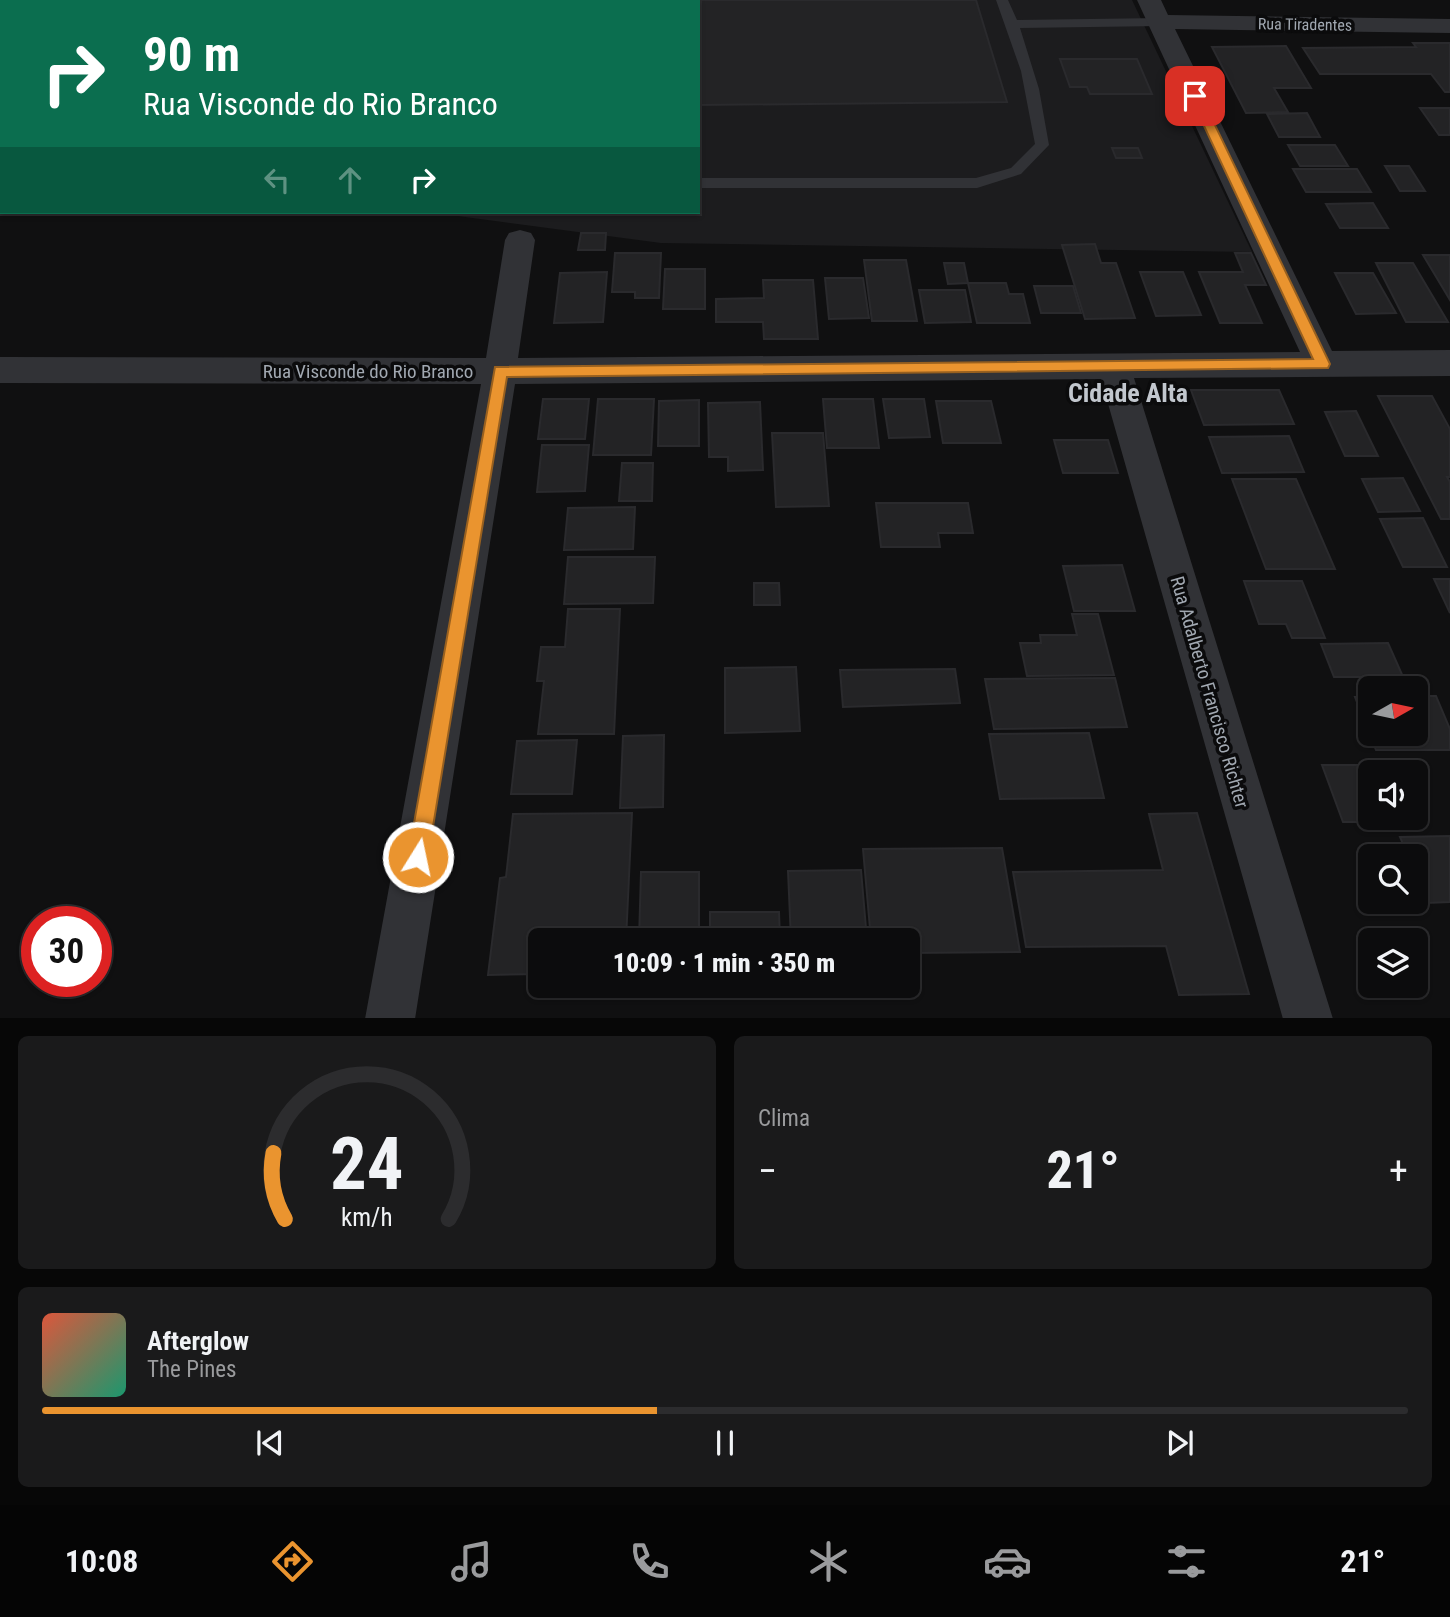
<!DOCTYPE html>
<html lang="pt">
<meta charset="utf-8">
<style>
body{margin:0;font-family:"Roboto Condensed",sans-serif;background:#1a1a1b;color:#f1f3f6;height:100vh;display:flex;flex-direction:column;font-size:26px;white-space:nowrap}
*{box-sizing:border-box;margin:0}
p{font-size:23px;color:#9a9b9d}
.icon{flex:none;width:38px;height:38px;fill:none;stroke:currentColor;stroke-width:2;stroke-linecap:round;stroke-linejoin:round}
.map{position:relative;height:1018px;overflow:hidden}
.panel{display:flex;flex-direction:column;gap:18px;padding:18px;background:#070707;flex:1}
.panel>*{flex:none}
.banner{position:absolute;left:0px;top:0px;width:700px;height:214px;box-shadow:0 2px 5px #0004,0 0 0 2px #2c2c2e;background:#0b6e4f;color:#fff;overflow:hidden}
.needle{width:46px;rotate:81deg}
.fabs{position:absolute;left:1358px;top:676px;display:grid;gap:14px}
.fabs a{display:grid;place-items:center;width:70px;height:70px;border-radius:10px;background:#0c0c0d;box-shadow:0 2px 5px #0004,0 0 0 2px #2c2c2e;font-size:35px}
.speed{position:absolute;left:21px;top:906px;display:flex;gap:14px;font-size:35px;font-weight:700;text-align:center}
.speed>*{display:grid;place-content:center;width:91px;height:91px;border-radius:50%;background:#0c0c0d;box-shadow:0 2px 5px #0004,0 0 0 2px #2c2c2e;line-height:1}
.speed .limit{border:10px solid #d22;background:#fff;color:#111}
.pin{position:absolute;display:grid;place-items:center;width:60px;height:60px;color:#fff;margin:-30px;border-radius:14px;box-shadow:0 4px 10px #0006}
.me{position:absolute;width:77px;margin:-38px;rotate:10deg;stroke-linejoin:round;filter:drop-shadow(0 0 5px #0008)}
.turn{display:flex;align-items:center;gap:24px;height:147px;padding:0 28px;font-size:32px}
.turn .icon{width:91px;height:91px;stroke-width:2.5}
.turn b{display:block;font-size:49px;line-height:60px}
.lanes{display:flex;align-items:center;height:66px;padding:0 28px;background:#0003;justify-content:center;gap:35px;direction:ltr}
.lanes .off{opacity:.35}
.big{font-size:52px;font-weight:800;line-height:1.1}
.panel .card{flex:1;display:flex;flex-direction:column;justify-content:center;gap:10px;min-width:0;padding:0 24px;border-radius:10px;background:#1a1a1b}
.panel .dial{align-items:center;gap:0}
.dial svg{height:182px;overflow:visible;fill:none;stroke:#2c2c2e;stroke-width:7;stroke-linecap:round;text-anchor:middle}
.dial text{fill:#f1f3f6;stroke:none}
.song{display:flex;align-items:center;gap:21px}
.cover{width:84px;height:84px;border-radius:10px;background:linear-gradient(135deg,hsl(10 70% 55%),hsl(160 70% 35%))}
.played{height:7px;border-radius:4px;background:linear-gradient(90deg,#ea942f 45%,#2c2c2e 45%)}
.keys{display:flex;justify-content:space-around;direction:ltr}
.heat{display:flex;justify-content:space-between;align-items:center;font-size:38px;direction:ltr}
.panel .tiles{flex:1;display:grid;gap:18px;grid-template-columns:1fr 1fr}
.card:last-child{grid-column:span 2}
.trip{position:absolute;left:528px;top:928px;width:392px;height:70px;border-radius:10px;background:#0c0c0d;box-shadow:0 2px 5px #0004,0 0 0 2px #2c2c2e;font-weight:800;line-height:70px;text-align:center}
.tab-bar{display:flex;height:112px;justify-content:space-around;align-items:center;background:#050505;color:#9a9b9d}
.tab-bar .icon{width:49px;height:49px}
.tab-bar .selected{color:#ea942f}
.tab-bar b{font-size:32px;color:#f1f3f6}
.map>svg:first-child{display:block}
.built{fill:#1c1c1e}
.building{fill:#232325;stroke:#2a2a2d;stroke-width:2}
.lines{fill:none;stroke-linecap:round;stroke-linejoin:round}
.lane{fill:#313236;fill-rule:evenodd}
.street{fill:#313236;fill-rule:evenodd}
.route{fill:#ea942f;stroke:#98601f;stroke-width:2}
.labels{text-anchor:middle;stroke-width:7;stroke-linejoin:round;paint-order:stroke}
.far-street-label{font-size:16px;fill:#a1a8b1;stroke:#0b0b0c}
.street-label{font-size:19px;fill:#a1a8b1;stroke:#0b0b0c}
.district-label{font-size:26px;font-weight:bold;fill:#c2c7ce;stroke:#0b0b0c}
</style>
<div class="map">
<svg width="1450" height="1019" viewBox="0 0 1450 1019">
<rect width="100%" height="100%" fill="#101011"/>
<!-- built -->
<path class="built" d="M0 0H1132L1252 252 661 243 428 212H698V2H2L0 195Z"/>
<!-- building -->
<g class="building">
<path d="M237 0H976L1007 102 698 105V2Z"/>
<path d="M1413 43H1450V92H1445L1431 74H1320L1303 48 1416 47Z"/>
<path d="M1286 46 1311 88H1274L1288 112 1246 113 1212 47Z"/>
<path d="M1060 59H1137L1152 94H1090L1087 87H1070Z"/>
<path d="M1420 108H1450V135H1439Z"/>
<path d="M1307 113 1320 137H1279L1267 114Z"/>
<path d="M1288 145H1335L1348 166H1300Z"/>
<path d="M1112 148H1138L1142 158H1116Z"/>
<path d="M1385 166H1409L1425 191H1400Z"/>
<path d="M1293 169H1357L1371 192H1306Z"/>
<path d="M1373 203 1388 228H1340L1326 204Z"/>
<path d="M581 233H606L605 250H578Z"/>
<path d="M1095 244 1101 263H1116L1135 318 1085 319 1062 245Z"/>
<path d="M615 253H661L659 298H635V292H612Z"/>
<path d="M1235 253H1251L1266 285H1245L1262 323H1220L1199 272H1243Z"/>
<path d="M1423 255H1450V300Z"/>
<path d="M864 260H906L917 321H872Z"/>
<path d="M944 263H964L968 283 948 284Z"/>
<path d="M1376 263H1413L1448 322H1406Z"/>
<path d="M665 269H705V309H663Z"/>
<path d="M607 272 603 322 554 323 560 273Z"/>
<path d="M1140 272H1183L1201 315 1156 316Z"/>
<path d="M1335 273H1373L1396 313 1356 314Z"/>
<path d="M825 278H863L869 318 829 319Z"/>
<path d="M763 280H813L818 339H764L763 322H716V299L764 298Z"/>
<path d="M968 283H1006L1009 294H1023L1030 323H977Z"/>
<path d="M1034 286H1073L1081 313H1041Z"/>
<path d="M919 290H965L971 322 925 323Z"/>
<path d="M1191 390H1279L1294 424 1204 425Z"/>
<path d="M1378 396H1432L1450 429V477H1447L1450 482V519H1441Z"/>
<path d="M543 399H589L585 439H538Z"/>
<path d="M598 399H654L651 455H593Z"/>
<path d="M823 399H873L879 448H827Z"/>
<path d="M883 399H924L930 437 889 438Z"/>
<path d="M699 400V446H658L659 401Z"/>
<path d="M936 401H991L1001 443H943Z"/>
<path d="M760 402 763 470 728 471V457H709L708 403Z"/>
<path d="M1356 411 1378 456H1345L1325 412Z"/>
<path d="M772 433H823L829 506 776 507Z"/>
<path d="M1289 436 1304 472 1222 473 1209 437Z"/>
<path d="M1054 440H1108L1118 473H1063Z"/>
<path d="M542 445H589L585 491 537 492Z"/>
<path d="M622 463H653L652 501H619Z"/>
<path d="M1403 478 1420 511 1378 512 1362 479Z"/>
<path d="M1232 479H1296L1335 569H1266Z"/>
<path d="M876 503H968L973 533H938L940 547H881Z"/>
<path d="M635 507 633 549 564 550 568 508Z"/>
<path d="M1423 518 1447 567H1403L1380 519Z"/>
<path d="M568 557H655L653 603 564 604Z"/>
<path d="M1122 565 1135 611H1074L1063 566Z"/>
<path d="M1434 579H1450V613Z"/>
<path d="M1244 581H1302L1325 638H1292L1286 624H1259Z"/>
<path d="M754 583H779L780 605H754Z"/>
<path d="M568 609H620L614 734H538L544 681H537L541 647H565Z"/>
<path d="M1072 614H1098L1114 675 1027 676 1020 643H1041L1040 635H1077Z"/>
<path d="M1388 643 1408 688H1370V695L1362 677H1334L1321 644Z"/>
<path d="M796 667 800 731 725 733V668Z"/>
<path d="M955 669 960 703 843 707 840 670Z"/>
<path d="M1115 678 1127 727 994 729 985 679Z"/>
<path d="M1416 696H1436L1450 729V750H1376L1355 697H1370V733H1416Z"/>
<path d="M1089 733 1104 798 1000 799 989 734Z"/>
<path d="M664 735 663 807 620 808 623 736Z"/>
<path d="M577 740 572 794H511L517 741Z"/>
<path d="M1322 765H1393L1396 772H1370V817H1415L1417 822H1343Z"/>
<path d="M632 813 626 940H541V974L488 975 500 878 506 877 513 814Z"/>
<path d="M1197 813 1249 994 1179 995 1166 946 1026 947 1013 872 1163 870 1149 814Z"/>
<path d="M1450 836V902L1426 903 1416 877V856H1408L1400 837Z"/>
<path d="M1002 848 1020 952 908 953V940H871L863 849Z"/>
<path d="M861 870 867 940H791L788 871Z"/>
<path d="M641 872H699V940H639Z"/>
<path d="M710 912H779L780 940H710Z"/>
</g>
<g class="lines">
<!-- lane -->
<g class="lane">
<path d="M90 0H103L89 2Z"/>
<path d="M996 0H1008L1017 20 1161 18 1167 22 1161 26 1020 28 1039 89 1049 145 1021 174 977 188H698V178H976L1011 168 1035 144 1021 71Z"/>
<rect x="0" y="162" width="2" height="10"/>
</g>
<!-- street -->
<path class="street" d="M1137 0H1161L1168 15 1450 19V33L1175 29 1332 351 1450 350V376L1134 378 1333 1019H1283L1101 379 515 384 415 1019H365L481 384 0 383V357L486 358 505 240 509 233 520 230 531 233 535 240 518 358 1300 352Z"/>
</g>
<!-- route -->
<path class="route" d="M1191 93 1201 96 1330 364 1328 368 507 377 428 857 425 864 418 867 411 864 408 857 495 367 1313 359 1190 96Z"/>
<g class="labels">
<!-- far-street labels -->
<g class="far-street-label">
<text transform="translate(1305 24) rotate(1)" y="6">Rua Tiradentes</text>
</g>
<!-- street labels -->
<g class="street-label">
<text x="368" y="378">Rua Visconde do Rio Branco</text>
<text transform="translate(1210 692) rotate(74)" y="7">Rua Adalberto Francisco Richter</text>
</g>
<!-- district labels -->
<g class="district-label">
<text x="1128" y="402">Cidade Alta</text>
</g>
</g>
</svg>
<div class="fabs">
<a><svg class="needle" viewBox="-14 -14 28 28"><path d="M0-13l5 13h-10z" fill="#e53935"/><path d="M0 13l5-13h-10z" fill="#9a9b9d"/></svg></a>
<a><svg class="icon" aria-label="sound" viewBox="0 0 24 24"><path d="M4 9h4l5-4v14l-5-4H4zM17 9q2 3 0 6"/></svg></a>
<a><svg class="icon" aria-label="search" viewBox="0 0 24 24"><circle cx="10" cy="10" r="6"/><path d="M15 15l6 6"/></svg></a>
<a><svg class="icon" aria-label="layers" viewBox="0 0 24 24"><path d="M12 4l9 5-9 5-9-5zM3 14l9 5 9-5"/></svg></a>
</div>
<div class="speed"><div class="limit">30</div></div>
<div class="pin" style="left:1195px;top:96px;background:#d93025"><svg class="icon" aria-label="arrive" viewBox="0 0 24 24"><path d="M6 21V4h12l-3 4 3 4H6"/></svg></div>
<svg class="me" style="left:418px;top:857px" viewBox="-20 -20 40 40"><circle r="17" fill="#ea942f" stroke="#fff" stroke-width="3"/><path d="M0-11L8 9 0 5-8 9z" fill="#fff"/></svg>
<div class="trip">10:09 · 1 min · 350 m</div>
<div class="banner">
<div class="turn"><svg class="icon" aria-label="right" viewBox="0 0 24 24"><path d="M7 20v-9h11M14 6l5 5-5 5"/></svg><div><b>90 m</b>Rua Visconde do Rio Branco</div></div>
<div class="lanes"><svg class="icon off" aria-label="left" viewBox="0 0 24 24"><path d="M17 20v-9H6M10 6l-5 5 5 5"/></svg><svg class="icon off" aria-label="ahead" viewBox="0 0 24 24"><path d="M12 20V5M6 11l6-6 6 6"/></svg><svg class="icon" aria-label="right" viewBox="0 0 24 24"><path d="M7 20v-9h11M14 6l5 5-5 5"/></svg></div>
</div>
</div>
<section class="panel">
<div class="tiles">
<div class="card dial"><svg viewBox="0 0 100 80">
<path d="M14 69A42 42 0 1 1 86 69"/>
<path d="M14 69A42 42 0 0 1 9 40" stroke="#ea942f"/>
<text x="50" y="56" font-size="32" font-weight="700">24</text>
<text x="50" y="72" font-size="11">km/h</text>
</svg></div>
<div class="card"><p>Clima</p>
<div class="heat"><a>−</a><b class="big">21°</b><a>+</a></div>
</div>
<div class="card">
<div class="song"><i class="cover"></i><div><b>Afterglow</b><p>The Pines</p></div></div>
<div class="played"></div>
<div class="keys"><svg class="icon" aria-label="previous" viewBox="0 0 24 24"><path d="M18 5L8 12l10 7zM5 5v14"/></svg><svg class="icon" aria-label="pause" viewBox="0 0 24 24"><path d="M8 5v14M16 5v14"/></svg><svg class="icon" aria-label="next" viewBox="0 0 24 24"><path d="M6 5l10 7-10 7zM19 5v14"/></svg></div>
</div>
</div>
</section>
<nav class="tab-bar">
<b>10:08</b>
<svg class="icon selected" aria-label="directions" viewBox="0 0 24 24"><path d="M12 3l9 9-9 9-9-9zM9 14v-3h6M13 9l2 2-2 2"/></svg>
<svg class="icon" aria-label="music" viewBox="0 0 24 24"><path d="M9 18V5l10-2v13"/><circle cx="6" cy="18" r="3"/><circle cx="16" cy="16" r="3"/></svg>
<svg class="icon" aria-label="phone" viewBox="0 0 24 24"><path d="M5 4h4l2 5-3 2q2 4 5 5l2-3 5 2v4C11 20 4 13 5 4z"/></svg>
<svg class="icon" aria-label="climate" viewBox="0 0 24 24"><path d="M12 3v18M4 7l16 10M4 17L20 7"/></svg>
<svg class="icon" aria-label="car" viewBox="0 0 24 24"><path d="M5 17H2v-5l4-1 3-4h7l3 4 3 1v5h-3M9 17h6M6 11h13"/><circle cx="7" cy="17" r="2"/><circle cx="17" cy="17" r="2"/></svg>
<svg class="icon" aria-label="filters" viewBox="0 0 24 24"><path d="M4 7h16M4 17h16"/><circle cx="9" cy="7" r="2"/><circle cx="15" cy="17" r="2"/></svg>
<b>21°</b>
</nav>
